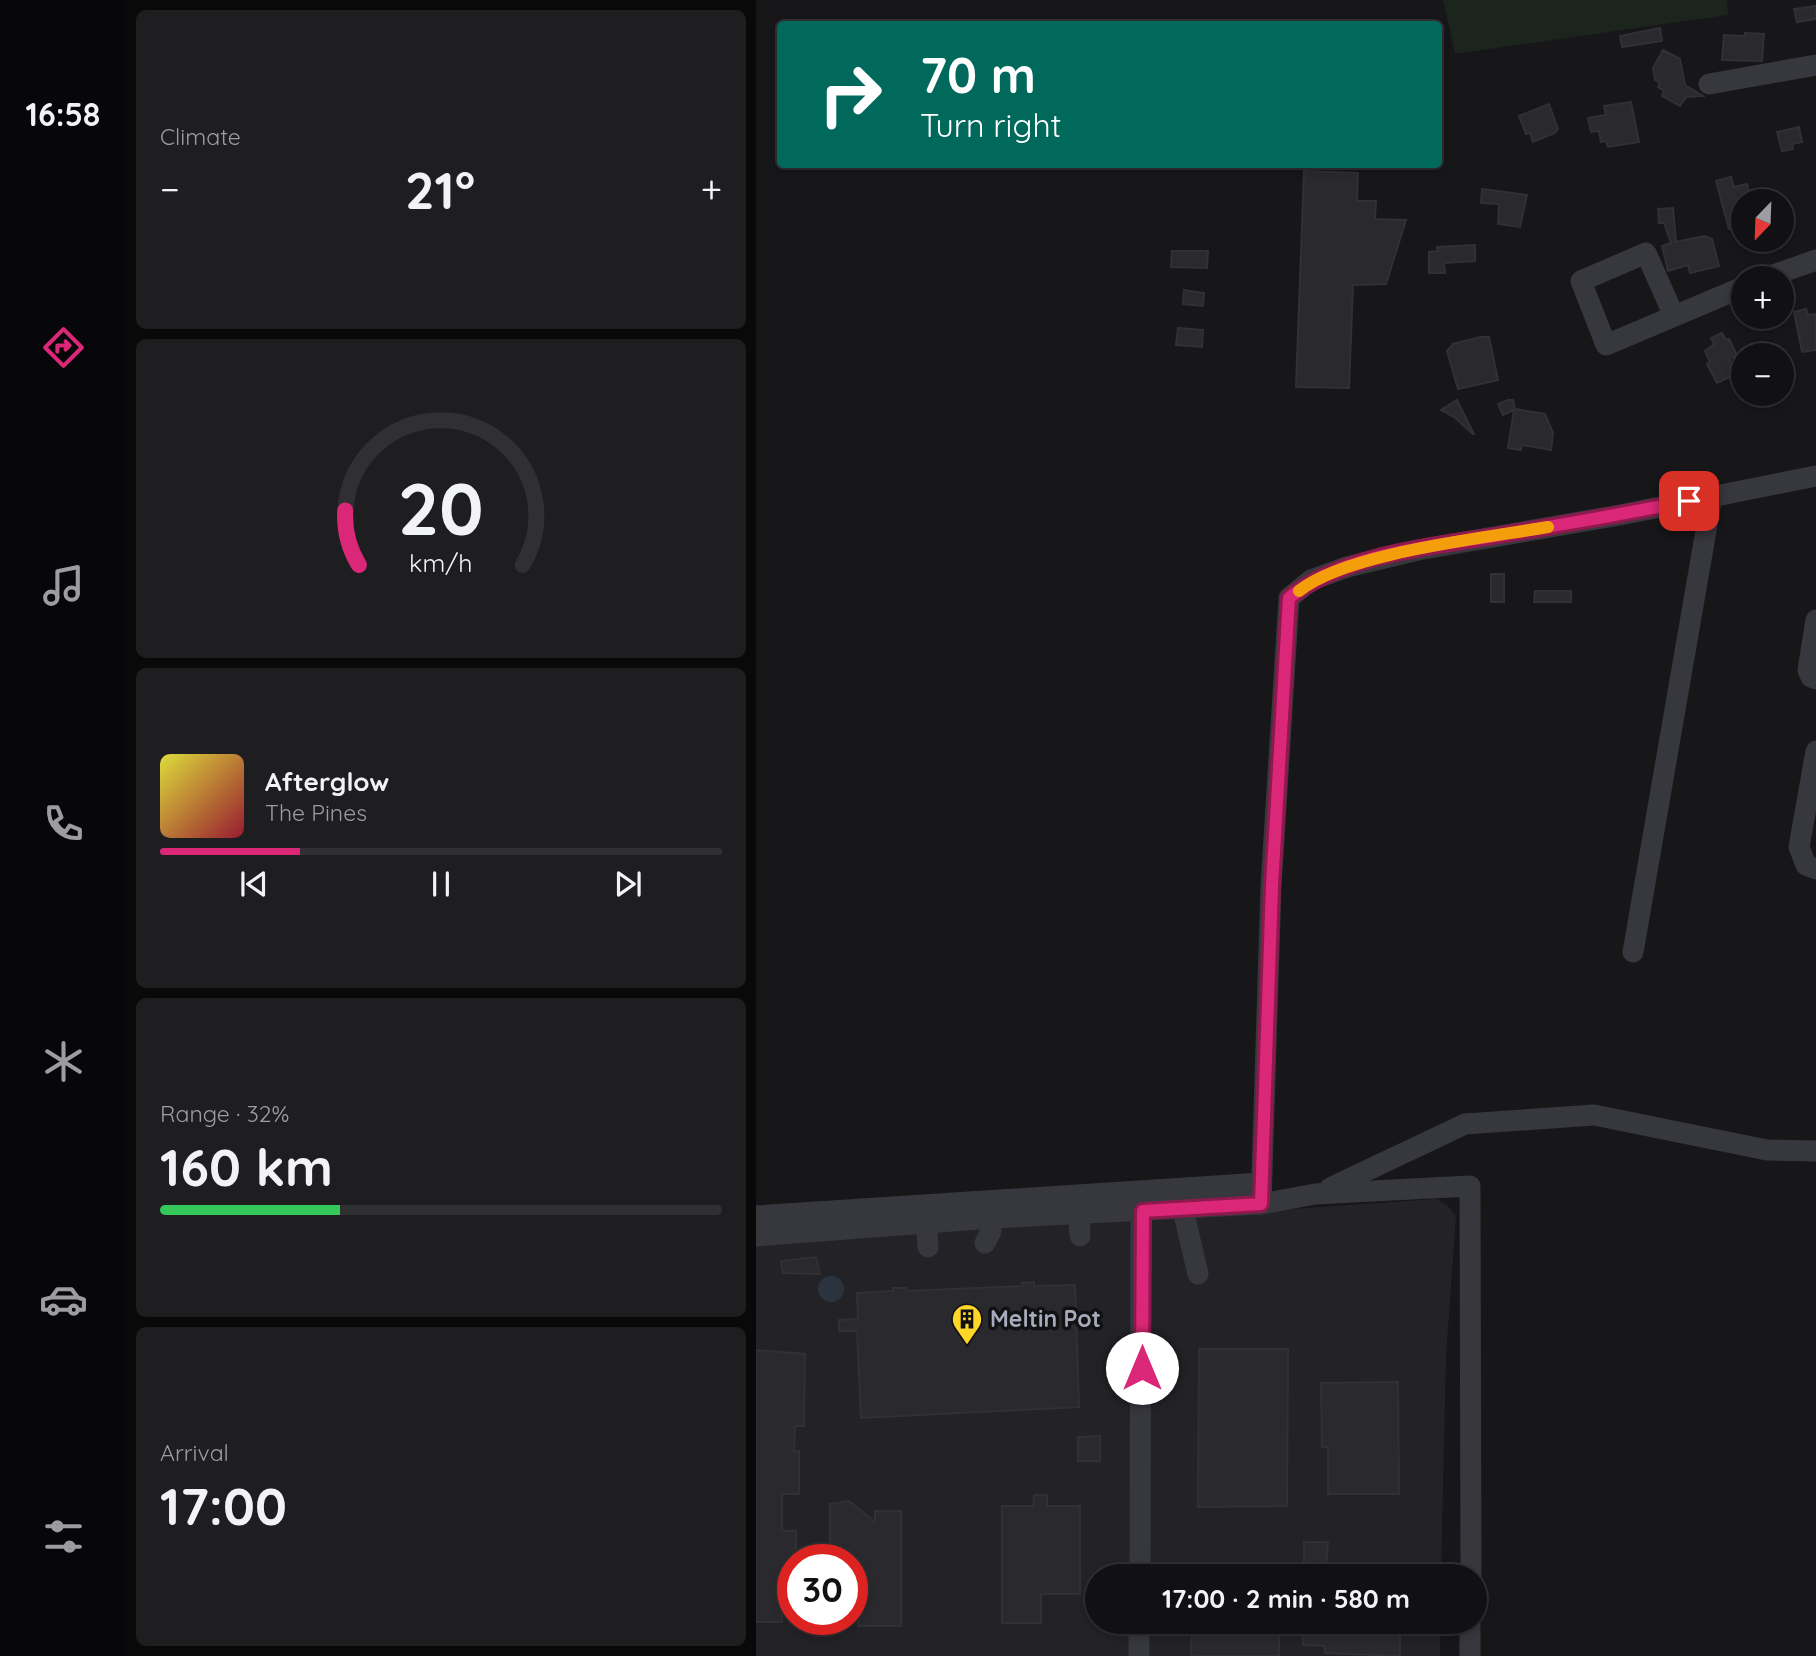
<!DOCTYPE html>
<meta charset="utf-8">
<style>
body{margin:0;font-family:Quicksand,sans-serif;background:#1e1e21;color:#f1f3f6;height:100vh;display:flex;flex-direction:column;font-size:26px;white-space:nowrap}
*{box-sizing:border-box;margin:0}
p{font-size:23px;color:#9c9da0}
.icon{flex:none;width:38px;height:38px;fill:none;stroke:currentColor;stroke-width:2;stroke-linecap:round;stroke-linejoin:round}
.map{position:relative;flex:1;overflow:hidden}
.side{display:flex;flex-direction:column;gap:10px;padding:10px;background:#09090a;width:630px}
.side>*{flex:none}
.hud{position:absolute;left:21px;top:21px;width:665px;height:147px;border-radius:7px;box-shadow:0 4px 10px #0003,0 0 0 2px #303033;background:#00695c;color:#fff;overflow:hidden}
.needle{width:46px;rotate:203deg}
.buttons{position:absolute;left:975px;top:189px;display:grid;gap:14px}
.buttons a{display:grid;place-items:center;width:63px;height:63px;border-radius:50%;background:#111013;box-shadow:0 4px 10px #0003,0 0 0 2px #303033;font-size:35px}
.speed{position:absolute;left:21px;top:1544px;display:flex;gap:14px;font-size:35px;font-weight:700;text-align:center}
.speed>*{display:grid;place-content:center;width:91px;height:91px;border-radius:50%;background:#111013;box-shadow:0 4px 10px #0003,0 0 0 2px #303033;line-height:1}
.speed .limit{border:10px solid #d22;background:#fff;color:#111}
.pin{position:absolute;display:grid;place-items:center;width:60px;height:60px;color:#fff;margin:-30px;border-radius:14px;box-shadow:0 4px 10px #0006}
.me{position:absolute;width:77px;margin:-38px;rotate:0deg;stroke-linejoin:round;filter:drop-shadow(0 0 5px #0008)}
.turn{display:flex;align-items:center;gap:24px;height:147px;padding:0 28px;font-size:32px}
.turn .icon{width:91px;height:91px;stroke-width:2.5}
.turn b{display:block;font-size:49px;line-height:60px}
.big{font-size:52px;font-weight:800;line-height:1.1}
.side .widget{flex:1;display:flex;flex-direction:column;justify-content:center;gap:10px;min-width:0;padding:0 24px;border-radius:10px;background:#1e1e21}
.side .dial{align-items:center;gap:0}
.dial svg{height:182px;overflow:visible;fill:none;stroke:#303033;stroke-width:7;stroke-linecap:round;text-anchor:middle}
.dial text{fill:#f1f3f6;stroke:none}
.song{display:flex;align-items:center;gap:21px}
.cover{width:84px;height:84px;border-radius:10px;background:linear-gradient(135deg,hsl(60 70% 55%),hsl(350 70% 35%))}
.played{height:7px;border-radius:4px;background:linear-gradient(90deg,#db2777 25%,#303033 25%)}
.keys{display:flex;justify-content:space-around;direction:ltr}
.heat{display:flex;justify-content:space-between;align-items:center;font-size:38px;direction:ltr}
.charge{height:10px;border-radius:5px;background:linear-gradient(90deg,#34c759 32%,#303033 0)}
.trip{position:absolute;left:329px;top:1564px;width:402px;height:70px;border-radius:35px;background:#111013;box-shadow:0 4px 10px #0003,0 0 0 2px #303033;font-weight:800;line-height:70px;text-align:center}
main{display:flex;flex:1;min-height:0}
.tabs{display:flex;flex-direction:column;width:126px;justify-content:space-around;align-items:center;background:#070608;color:#9c9da0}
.tabs .icon{width:49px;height:49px}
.tabs .active{color:#db2777}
.tabs b{font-size:32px;color:#f1f3f6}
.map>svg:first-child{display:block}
.built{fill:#232226;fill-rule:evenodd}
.green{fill:#1c241e}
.water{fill:#2b333e}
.building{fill:#2a292d;stroke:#313035;stroke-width:2}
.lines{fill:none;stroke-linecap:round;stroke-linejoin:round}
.minor{stroke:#37373e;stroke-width:21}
.route-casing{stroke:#8e194d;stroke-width:18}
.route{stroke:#db2777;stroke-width:12}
.slow{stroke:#f59e0b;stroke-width:12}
.labels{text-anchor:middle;stroke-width:7;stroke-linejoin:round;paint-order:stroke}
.poi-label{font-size:23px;font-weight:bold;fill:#a7aaba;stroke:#121114;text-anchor:start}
</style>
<main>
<nav class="tabs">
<b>16:58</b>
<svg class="icon active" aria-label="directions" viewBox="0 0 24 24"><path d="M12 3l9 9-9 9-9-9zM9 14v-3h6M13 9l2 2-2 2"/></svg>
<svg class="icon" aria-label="music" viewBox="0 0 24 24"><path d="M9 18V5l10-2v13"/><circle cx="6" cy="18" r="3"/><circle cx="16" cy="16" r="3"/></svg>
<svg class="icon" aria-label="phone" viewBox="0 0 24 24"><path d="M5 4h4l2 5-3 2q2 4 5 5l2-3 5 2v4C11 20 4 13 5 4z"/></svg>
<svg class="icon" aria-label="climate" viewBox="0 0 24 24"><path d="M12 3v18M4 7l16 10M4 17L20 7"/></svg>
<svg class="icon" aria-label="car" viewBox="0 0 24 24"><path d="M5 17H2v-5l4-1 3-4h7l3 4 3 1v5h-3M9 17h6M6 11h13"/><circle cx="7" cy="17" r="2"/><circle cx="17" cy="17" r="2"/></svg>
<svg class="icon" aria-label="filters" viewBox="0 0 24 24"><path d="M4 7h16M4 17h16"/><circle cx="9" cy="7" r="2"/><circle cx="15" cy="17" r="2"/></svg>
</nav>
<section class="side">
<div class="widget"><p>Climate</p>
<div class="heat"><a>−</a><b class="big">21°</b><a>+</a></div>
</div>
<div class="widget dial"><svg viewBox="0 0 100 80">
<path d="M14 69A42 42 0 1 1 86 69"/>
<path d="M14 69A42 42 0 0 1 8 45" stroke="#db2777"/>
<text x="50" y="56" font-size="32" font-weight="700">20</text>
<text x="50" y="72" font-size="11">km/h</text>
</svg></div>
<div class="widget">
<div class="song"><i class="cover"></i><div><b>Afterglow</b><p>The Pines</p></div></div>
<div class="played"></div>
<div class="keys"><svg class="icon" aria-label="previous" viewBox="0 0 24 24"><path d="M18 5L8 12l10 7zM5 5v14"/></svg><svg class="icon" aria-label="pause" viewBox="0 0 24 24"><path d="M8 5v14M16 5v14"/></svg><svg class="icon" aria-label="next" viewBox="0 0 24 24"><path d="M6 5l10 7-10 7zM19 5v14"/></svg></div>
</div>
<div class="widget"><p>Range · 32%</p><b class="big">160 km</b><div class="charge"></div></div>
<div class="widget"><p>Arrival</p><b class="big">17:00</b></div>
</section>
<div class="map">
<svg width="1060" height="1656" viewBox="0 0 1060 1656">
<rect width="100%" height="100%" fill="#171619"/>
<!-- built -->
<path class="built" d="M513 1176 520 1210 680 1199 691 1205 700 1216 690 1357 685 1577H341V1622H684V1656H0V1208ZM37 1559H96V1619H37Z"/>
<!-- green -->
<path class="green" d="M687 0H971L972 15 699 54Z"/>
<!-- water -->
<circle class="water" cx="75" cy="1289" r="13"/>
<!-- building -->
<g class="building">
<path d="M1060 6V19L1041 22 1038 9Z"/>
<path d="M904 28 906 41 866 47 864 36Z"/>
<path d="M989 33 1008 34 1006 61 966 60 968 35 989 36Z"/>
<path d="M907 50 924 59 929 85 947 96 930 97 924 106 906 96 908 91 902 87 904 83 899 80 897 68Z"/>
<path d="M875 102 883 142 852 147 850 141 845 142 843 131 835 132 832 118 850 115 848 106Z"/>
<path d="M793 104 802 129 799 133 777 142 774 133 770 134 763 116Z"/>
<path d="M1043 127 1046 142 1036 144 1037 149 1026 151 1021 132Z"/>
<path d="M548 171 602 173 601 201H620L619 219 650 220 630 284 597 285 593 388 540 387Z"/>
<path d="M975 177 978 187 991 184 995 201H987V226L973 229 960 181Z"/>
<path d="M726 189 771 195 764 227 742 224 743 204 725 203Z"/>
<path d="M917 208 920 242 948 236 956 239 963 266 934 273 932 265 912 271 906 246 915 243 908 223H903L902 209Z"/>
<path d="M719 245V261L688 263 689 273H673V252L682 251 681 247Z"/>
<path d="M416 251H452L451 268 415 267Z"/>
<path d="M428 290 448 293 447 306 427 304Z"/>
<path d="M1050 309 1052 315 1060 314V350L1046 352 1038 312Z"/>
<path d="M422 328 447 330 446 347 420 345Z"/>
<path d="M966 333 970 340 973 339 981 355 973 359 980 374 961 383 951 364 954 362 949 351 958 344 955 338Z"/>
<path d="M725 337H733L742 380 702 389 691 351 697 344Z"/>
<path d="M701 400 718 434H717L698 417 685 410Z"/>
<path d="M752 400H757L759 409 789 414 797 433 795 450 766 445 765 450 752 448 758 410 747 415 742 404Z"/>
<rect x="735" y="574" width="13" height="28"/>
<path d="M779 591H815V602H778Z"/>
<path d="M60 1257 64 1274 27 1273 25 1261Z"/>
<path d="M278 1282V1286L319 1285 323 1407 105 1418 101 1331H83V1320L102 1319 101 1293 137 1291V1288H150V1291L266 1286V1283Z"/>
<path d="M443 1349H532L531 1506 442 1507Z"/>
<path d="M0 1350 49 1354 48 1426H39L38 1452 43 1451V1494H26V1531H40V1559H37V1603H26V1622H0Z"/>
<path d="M642 1382 643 1494H572V1447H566L565 1383Z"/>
<path d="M344 1436V1461H322V1437Z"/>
<path d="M278 1495H291V1506H324V1594H285V1623H246V1506H277Z"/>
<path d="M93 1501 119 1522V1511H145V1626H102V1559H74V1504Z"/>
<path d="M548 1542H572L570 1566H548Z"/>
<path d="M452 1565 548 1566 547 1577H452Z"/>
<path d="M436 1622H523V1656H435Z"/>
<path d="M547 1622H644V1656L569 1653V1646L547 1645Z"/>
</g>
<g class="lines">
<!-- minor -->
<g class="minor">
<path d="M953 84 1060 65"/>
<path d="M1009 278 1060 260"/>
<path d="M918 316 890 253 825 281 850 345 987 287"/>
<path d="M1060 620 1052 670 1055 677 1060 679"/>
<path d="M1060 751 1043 847 1050 865 1060 869"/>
<path d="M877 952 956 496"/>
<path d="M574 1188 709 1124 838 1115 1011 1150 1060 1151"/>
<path d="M424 1197 442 1274"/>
<path d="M322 1200 324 1236"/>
<path d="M505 1204 515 886 533 598 555 580 591 567 662 550 864 515 1060 476"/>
<path d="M170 1211 172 1247"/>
<path d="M0 1216 505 1183"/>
<path d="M0 1236 236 1218 505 1204 559 1194 714 1186 715 1577"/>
<path d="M229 1243 235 1231 234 1206"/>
<path d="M384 1577 385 1199"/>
<path d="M383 1656V1622"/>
<path d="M714 1656V1622"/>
</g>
</g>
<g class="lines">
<!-- route casing -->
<g class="route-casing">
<path id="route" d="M386 1368 387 1211 505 1204 516 886 533 598C588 553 681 546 750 534 811 524 872 513 933 501"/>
</g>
<!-- route -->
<use href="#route" class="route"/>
<!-- slow -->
<path class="slow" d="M543 591C589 553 729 538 792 527"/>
</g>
<!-- icons -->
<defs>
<g id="building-pin" transform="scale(1.575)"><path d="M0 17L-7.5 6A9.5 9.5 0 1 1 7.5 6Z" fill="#ffd528" stroke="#121114"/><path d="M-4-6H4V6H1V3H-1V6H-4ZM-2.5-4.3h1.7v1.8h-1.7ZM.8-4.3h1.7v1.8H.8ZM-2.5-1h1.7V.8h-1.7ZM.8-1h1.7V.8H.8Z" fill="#111"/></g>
</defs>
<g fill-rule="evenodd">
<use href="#building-pin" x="211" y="1319"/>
</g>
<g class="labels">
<!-- poi labels -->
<g class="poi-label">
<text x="234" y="1327">Meltin Pot</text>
</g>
</g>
</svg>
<div class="buttons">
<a><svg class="needle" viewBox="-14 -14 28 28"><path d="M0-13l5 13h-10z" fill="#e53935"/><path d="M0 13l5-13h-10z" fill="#9c9da0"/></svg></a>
<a>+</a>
<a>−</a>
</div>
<div class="speed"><div class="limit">30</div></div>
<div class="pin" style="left:933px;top:501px;background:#d93025"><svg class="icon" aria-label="arrive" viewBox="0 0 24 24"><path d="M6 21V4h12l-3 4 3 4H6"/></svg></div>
<svg class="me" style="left:386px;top:1368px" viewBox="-20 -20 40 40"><circle r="19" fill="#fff"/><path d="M0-13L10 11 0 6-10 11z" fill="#db2777"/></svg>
<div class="trip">17:00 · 2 min · 580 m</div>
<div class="hud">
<div class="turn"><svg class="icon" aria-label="right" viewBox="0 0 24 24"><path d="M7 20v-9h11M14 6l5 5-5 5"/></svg><div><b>70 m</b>Turn right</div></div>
</div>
</div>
</main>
